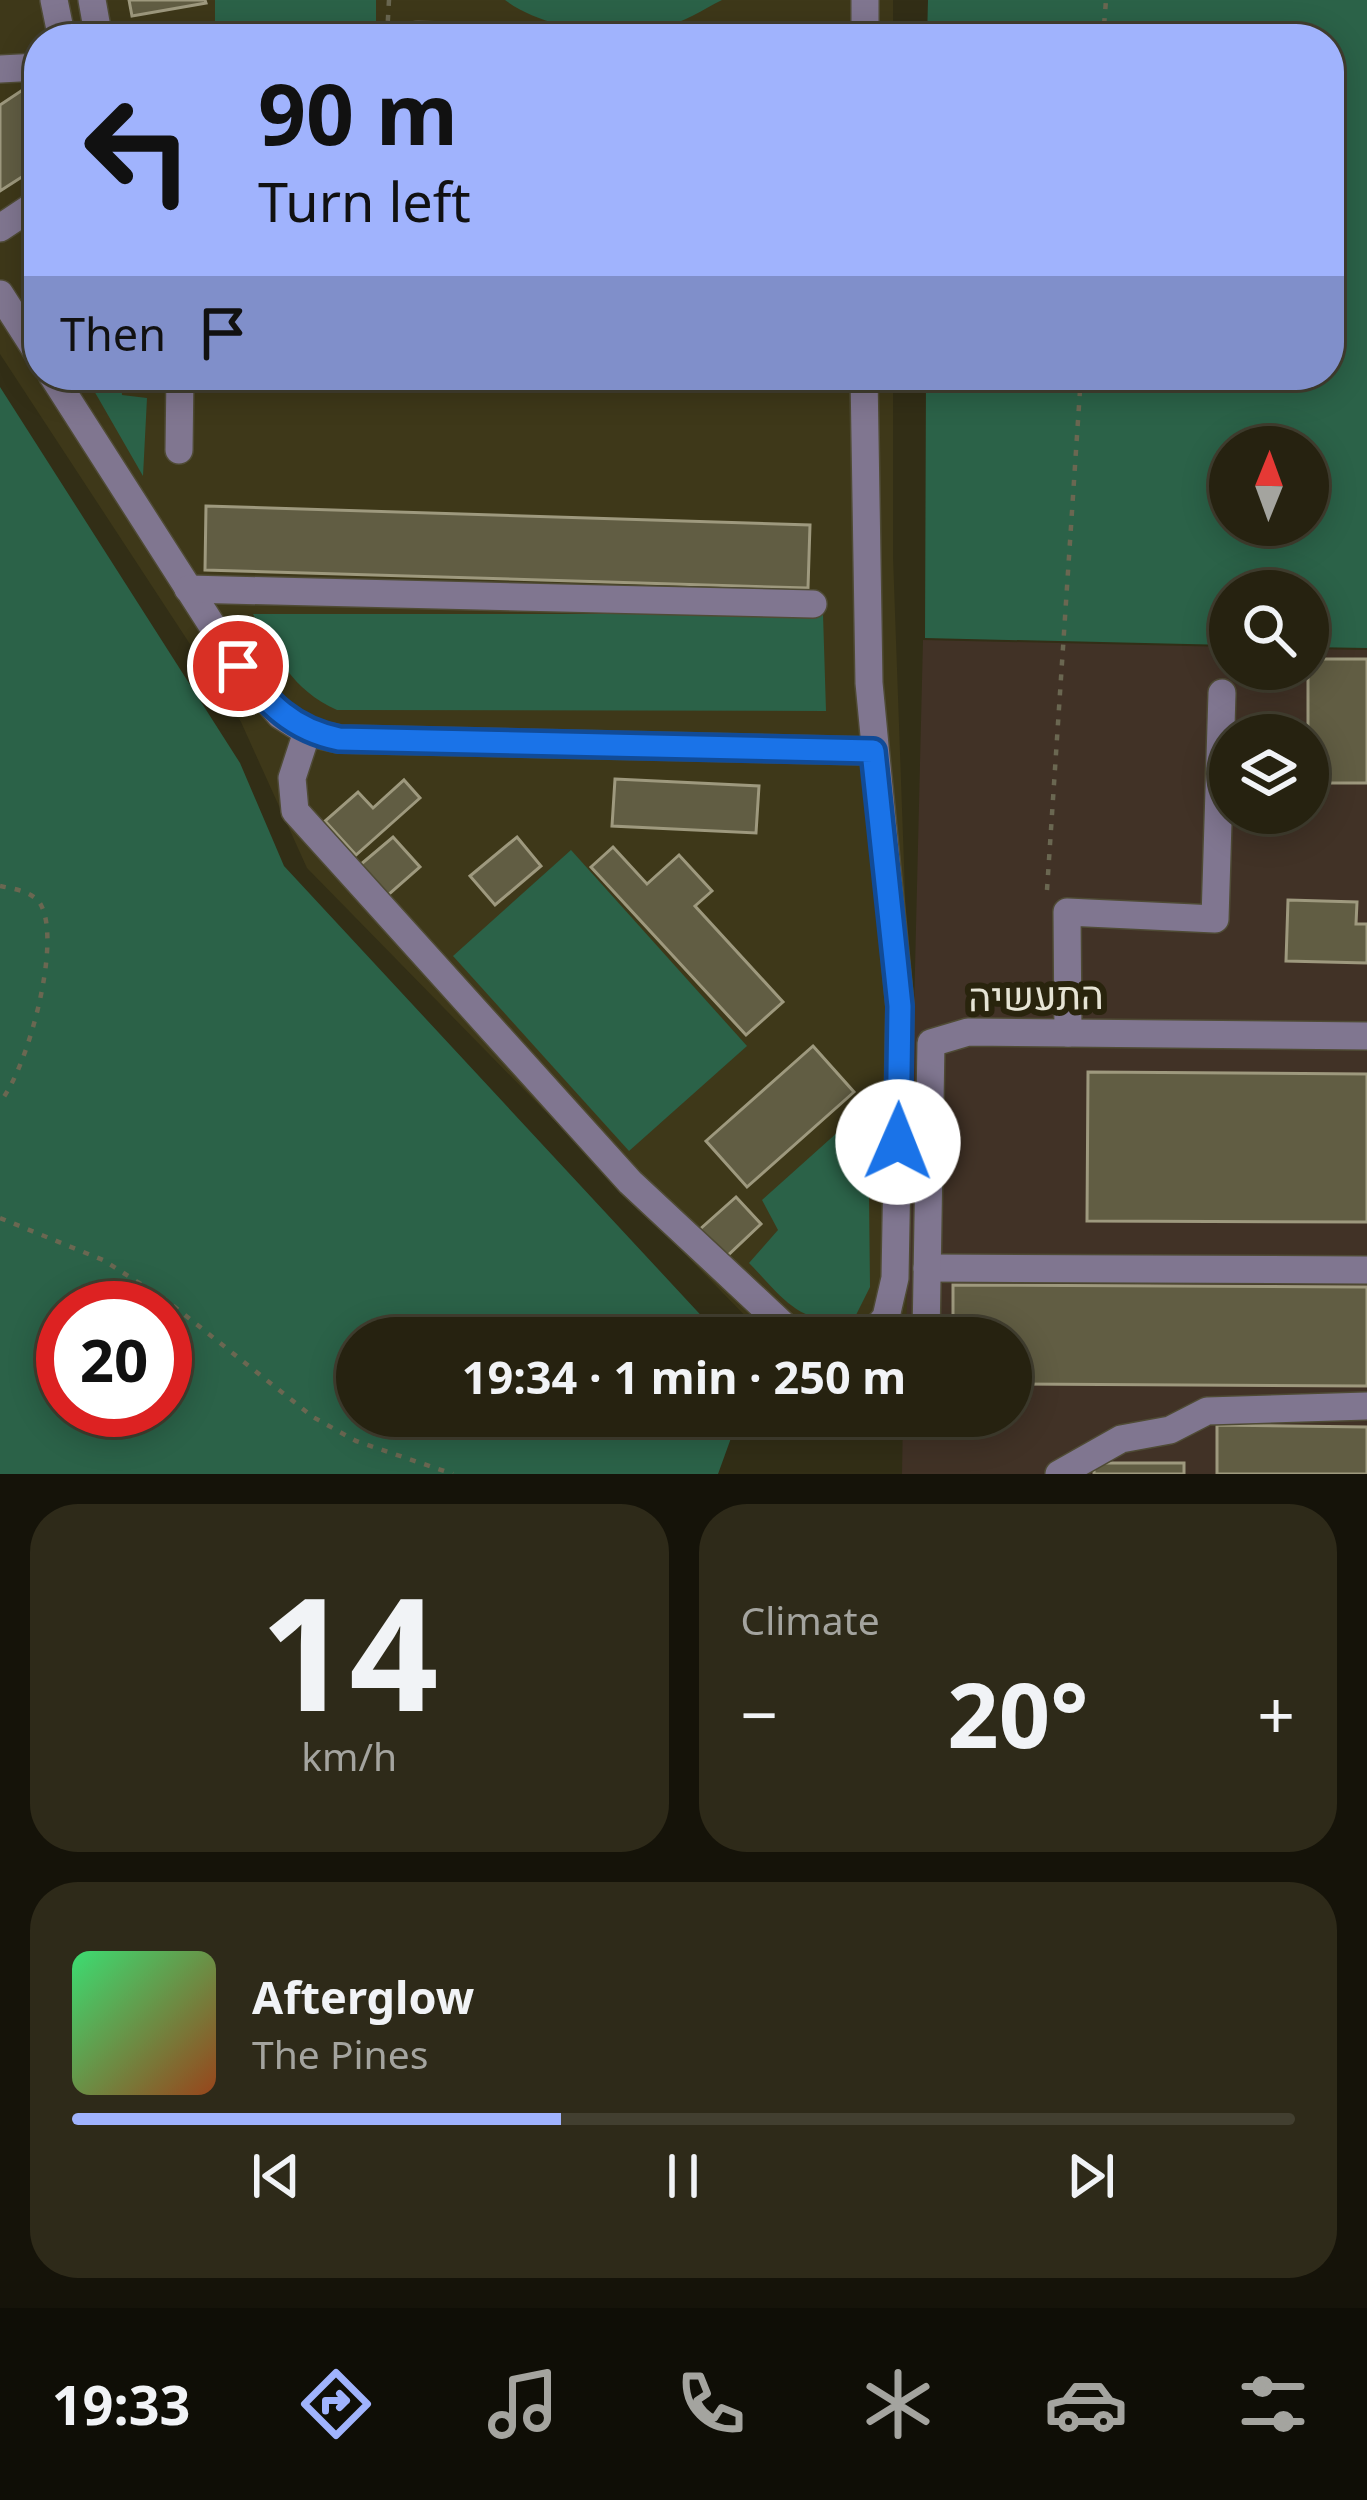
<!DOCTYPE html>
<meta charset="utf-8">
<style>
body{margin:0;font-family:"Noto Sans",Heebo,sans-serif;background:#2e2a19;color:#f1f3f6;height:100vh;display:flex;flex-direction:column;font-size:45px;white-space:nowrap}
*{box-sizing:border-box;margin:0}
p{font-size:39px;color:#a4a49f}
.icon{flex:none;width:66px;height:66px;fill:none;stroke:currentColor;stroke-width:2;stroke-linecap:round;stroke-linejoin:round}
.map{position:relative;height:1474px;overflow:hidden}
.side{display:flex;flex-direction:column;gap:30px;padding:30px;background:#151309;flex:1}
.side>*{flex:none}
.guide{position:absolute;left:24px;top:24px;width:1320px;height:366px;border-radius:48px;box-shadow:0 6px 30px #0003,0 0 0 3px #423f30;background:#a0b3fd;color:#111;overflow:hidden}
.needle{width:78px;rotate:1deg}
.buttons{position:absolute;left:1209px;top:426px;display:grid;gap:24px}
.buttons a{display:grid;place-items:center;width:120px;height:120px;border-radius:50%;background:#262210;box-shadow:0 6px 30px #0003,0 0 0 3px #423f30;font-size:60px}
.speed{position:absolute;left:36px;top:1281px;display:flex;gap:24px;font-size:60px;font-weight:700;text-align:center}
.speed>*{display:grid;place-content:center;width:156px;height:156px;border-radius:50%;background:#262210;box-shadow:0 6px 30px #0003,0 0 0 3px #423f30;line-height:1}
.speed .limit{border:18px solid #d22;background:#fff;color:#111}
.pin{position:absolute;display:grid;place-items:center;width:102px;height:102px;color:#fff;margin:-51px;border:6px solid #fff;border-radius:50%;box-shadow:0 3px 12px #0007}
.me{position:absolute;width:132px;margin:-66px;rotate:1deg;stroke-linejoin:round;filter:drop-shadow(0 0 9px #0008)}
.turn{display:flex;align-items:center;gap:42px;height:252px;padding:0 36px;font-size:54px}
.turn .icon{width:156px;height:156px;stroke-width:2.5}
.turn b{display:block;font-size:84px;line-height:102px}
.then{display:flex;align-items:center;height:114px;padding:0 36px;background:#0003;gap:24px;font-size:45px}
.big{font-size:90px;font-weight:700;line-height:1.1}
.side .card{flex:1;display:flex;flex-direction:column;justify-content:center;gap:18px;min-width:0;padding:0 42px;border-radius:48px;background:#2e2a19}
.side .dial{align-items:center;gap:0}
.dial b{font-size:156px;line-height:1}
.song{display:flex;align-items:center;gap:36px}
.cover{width:144px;height:144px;border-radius:18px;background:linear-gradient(135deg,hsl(140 70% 55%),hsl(20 70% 35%))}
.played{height:12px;border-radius:6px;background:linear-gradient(90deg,#a0b3fd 40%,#423f30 40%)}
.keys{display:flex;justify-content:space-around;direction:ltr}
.heat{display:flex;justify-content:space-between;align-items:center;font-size:66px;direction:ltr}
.side .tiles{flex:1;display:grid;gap:30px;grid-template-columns:1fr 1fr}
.card:last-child{grid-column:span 2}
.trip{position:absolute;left:336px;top:1317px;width:696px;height:120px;border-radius:60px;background:#262210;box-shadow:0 6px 30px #0003,0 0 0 3px #423f30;font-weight:700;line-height:120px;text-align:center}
.tabs{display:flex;height:192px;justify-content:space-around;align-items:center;background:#0f0e06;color:#a4a49f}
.tabs .icon{width:84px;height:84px}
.tabs .on{color:#a0b3fd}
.tabs b{font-size:54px;color:#f1f3f6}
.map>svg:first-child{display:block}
.built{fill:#3e3819}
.industrial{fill:#413226;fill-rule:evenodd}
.green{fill:#2b6248;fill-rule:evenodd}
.building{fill:#615d43;stroke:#9e997e;stroke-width:3}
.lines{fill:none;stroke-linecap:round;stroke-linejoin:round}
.minor-casing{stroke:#4f4b35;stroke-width:30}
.path{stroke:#6a6751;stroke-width:4.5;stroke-dasharray:6 9;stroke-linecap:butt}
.minor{stroke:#807690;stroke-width:27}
.route-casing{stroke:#114b97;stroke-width:30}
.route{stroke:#1a73e8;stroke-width:21}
.labels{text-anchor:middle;stroke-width:12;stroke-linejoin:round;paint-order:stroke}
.street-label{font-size:39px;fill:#e6e4d5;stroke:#29240d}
</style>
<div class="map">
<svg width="1367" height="1474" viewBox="0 0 1367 1474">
<rect width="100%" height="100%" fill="#322e16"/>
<!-- built -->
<path class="built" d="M0 0H893V39H39V375H893V557L921 1338H767L307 868 241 722 0 354Z"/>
<!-- industrial -->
<path class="industrial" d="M923 640 1230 647V669H1308V649L1367 650V1474H902L903 1416H1011V1338H906ZM1230 735H1308V813H1230Z"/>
<!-- green -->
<g class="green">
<rect x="215" y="0" width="161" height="39"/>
<path d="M505 0H722C704 9 682 24 661 27 612 36 545 30 505 0Z"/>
<path d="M928 0H1367V648L1308 647V591H1230V645L925 638 926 375H1329V39H927ZM1230 447H1308V525H1230Z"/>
<path d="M85 375H121L122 395 147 398 143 476Z"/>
<path d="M0 387 240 763 284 866 722 1338H357V1416H739L718 1474H0ZM165 1308V1410H63V1308Z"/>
<path d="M253 614H823L826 711 337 710C291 689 277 656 253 614Z"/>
<path d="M571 850 747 1046 629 1151 453 956Z"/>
<path d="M868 1105 870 1287 853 1321C797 1324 785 1300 749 1263L778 1230 762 1200Z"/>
</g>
<!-- building -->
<g class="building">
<path d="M129 0H205L206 3 132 16Z"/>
<path d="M27 87 39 106V166L0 191V105Z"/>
<path d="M206 506 810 525 808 588 205 570Z"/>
<rect x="1308" y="659" width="59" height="124"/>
<path d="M615 779 759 786 756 833 612 826Z"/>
<path d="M404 780 420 798 356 855 325 821 358 792 373 808Z"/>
<path d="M393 837 420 867 387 896 360 865Z"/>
<path d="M517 837 541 866 495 905 470 876Z"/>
<path d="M613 847 647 884 679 855 712 891 695 906 783 1002 746 1035 591 867Z"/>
<path d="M1288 900 1357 902 1356 924H1367V963L1286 961Z"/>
<path d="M813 1046 854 1092 747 1187 706 1141Z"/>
<path d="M1088 1072 1367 1074V1222L1087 1221Z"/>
<path d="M736 1197 761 1224 725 1258 699 1230Z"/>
<path d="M953 1285 1367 1287V1386L1011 1384V1338H953Z"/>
<path d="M1217 1425 1367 1427V1474H1217Z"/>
<rect x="1094" y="1463" width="90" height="11"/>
</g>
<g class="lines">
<!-- minor casing -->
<g class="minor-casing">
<g id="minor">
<path d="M54 0 62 39"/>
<path d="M92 0 99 39"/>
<path d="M418 35 482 39"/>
<path d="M865 39V0"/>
<path d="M0 69 39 67"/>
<path d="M0 228 39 202"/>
<path d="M0 294 39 355"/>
<path d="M52 375 238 666 280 715 307 732 339 739 873 751"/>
<path d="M864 375 869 683 900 1006 895 1278 886 1317 869 1338"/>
<path d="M179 450 180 375"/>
<path d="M188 589 813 604"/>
<path d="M307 732 292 778 295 811 630 1182 797 1338"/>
<path d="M1068 1033 1067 912 1215 919 1222 693"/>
<path d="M927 1268 1367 1270"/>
<path d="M926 1338 931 1043 968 1032 1367 1036"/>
<path d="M1059 1474 1121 1439 1170 1430 1207 1411 1367 1406"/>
</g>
</g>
<!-- path -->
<g class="path">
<path d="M389 0 387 36H393"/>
<path d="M1103 39 1106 0"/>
<path d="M0 886C14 889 33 891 41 905 62 944 27 1070 0 1102"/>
<path d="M1047 890 1081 375"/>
<path d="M0 1218 103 1260 166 1300 313 1417 356 1441 453 1474"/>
</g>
<!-- minor -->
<use href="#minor" class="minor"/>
</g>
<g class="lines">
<!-- route casing -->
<g class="route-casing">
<path id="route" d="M238 666C269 703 290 729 339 739L873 751 900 1006 898 1142"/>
</g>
<!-- route -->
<use href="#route" class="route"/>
</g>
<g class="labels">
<!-- street labels -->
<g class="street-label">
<text transform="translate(1036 996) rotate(-1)" y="14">התעשיה</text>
</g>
</g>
</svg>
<div class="buttons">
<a><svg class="needle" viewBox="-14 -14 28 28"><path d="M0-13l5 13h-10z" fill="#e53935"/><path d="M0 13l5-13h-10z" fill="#a4a49f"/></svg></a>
<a><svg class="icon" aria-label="search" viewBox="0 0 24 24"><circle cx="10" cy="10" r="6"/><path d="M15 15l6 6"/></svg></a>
<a><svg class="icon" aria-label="layers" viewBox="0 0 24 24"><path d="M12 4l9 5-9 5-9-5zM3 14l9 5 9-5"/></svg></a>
</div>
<div class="speed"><div class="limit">20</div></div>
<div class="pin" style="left:238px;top:666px;background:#d93025"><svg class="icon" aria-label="arrive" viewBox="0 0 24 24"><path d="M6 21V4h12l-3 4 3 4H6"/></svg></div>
<svg class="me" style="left:898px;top:1142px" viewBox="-20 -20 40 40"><circle r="19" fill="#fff"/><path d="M0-13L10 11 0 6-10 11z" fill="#1a73e8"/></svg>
<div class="trip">19:34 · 1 min · 250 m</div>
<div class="guide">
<div class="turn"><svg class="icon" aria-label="left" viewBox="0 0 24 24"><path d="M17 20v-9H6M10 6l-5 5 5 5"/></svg><div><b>90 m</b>Turn left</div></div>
<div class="then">Then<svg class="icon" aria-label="arrive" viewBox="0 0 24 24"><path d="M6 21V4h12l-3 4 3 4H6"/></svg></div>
</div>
</div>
<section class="side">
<div class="tiles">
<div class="card dial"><b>14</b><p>km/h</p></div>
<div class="card"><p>Climate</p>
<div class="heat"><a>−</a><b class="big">20°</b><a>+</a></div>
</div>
<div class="card">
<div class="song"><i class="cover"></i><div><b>Afterglow</b><p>The Pines</p></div></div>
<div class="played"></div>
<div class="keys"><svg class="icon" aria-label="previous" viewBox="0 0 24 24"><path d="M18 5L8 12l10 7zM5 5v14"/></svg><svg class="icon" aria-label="pause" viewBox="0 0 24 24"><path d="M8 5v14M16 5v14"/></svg><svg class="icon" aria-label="next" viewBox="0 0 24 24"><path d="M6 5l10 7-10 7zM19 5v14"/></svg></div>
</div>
</div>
</section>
<nav class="tabs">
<b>19:33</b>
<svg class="icon on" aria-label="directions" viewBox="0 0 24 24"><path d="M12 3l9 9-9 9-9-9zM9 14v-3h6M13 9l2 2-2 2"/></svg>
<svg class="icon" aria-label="music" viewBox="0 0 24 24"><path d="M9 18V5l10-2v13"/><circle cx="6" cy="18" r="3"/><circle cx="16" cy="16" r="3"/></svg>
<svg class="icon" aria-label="phone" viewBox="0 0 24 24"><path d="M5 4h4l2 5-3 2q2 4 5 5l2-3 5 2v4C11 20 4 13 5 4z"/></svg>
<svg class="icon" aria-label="climate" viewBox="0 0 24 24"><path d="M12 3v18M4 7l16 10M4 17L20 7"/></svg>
<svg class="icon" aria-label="car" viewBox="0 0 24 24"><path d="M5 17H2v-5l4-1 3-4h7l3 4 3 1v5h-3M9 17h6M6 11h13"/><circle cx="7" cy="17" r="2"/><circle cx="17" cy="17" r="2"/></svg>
<svg class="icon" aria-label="filters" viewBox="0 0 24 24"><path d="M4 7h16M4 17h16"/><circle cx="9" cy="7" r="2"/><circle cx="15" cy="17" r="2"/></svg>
</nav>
